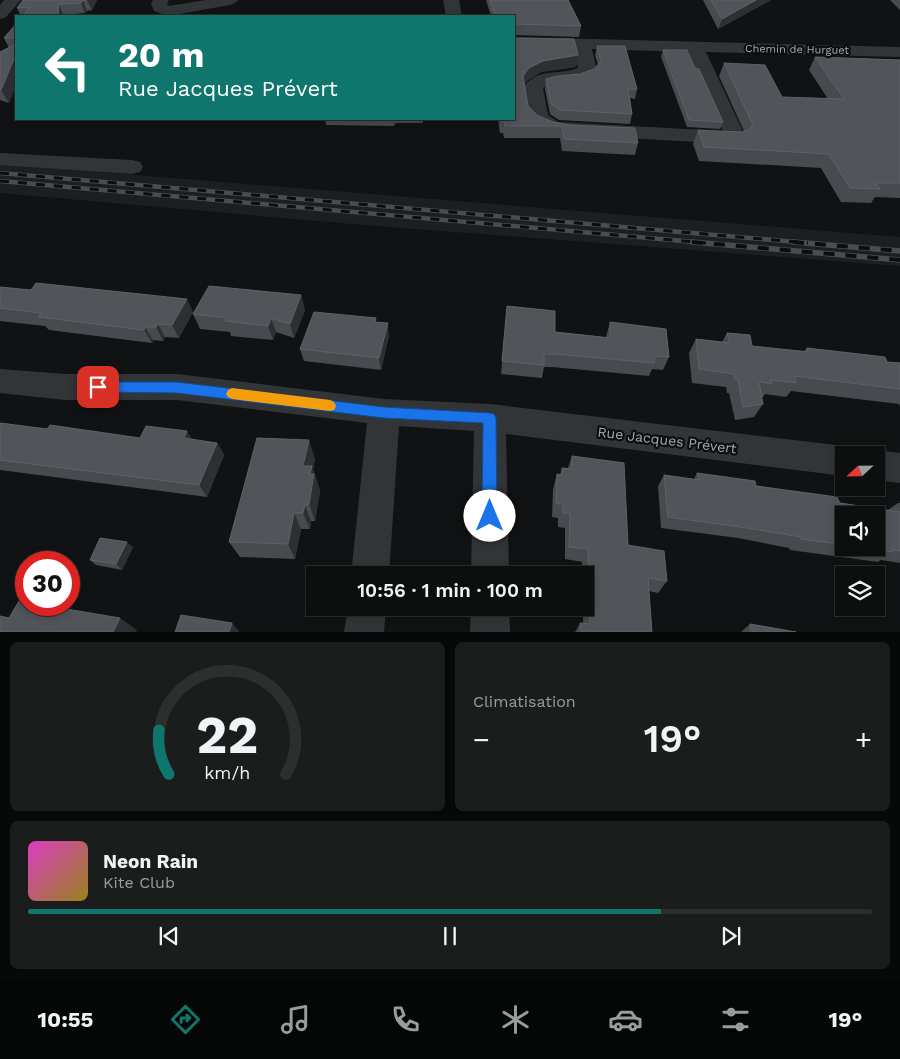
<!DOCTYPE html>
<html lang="fr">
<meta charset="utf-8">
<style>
body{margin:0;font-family:"Work Sans",sans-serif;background:#1b1c1c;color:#f1f3f6;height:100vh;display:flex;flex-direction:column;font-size:19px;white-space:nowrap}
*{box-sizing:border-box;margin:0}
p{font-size:16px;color:#9a9c9e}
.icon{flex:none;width:28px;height:28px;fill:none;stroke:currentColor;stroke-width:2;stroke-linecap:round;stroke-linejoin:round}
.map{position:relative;height:632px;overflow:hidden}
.sheet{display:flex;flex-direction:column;gap:10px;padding:10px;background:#070808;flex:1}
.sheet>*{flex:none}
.top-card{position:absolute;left:15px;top:15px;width:500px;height:105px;border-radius:0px;box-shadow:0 2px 8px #0003,0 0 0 1px #2d2e2e;background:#0f766e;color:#fff;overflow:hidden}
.needle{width:32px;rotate:248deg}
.tools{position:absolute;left:835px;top:446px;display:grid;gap:10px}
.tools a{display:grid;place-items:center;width:50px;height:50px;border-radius:0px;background:#0d0e0e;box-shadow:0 2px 8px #0003,0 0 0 1px #2d2e2e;font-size:25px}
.speed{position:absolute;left:15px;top:551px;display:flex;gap:10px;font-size:25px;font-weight:700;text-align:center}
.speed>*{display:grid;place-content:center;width:65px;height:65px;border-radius:50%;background:#0d0e0e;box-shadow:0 2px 8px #0003,0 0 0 1px #2d2e2e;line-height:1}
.speed .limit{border:8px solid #d22;background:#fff;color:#111}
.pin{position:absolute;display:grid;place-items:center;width:42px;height:42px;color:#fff;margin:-21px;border-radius:10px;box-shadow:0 2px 8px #0006}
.me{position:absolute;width:55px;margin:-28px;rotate:0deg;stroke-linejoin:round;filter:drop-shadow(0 0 4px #0008)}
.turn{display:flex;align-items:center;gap:18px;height:105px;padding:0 20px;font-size:22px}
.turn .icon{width:65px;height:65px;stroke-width:2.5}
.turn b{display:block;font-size:35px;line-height:42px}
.big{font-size:38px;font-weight:600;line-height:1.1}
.sheet .widget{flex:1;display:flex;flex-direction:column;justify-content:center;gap:8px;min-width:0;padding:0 18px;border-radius:8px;background:#1b1c1c}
.sheet .dial{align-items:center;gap:0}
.dial svg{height:130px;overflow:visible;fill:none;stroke:#2d2e2e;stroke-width:7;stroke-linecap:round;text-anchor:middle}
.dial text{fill:#f1f3f6;stroke:none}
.song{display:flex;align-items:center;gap:15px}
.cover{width:60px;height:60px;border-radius:8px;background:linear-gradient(135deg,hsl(310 70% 55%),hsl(50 70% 35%))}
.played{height:5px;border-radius:2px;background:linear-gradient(90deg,#0f766e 75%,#2d2e2e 75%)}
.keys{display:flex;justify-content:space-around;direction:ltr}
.heat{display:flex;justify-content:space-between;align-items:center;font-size:28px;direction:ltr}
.sheet .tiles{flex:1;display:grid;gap:10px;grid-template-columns:1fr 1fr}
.widget:last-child{grid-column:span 2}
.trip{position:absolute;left:306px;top:566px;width:288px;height:50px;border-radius:0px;background:#0d0e0e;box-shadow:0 2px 8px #0003,0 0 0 1px #2d2e2e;font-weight:600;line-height:50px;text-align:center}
.dock{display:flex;height:80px;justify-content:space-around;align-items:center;background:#050606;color:#9a9c9e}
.dock .icon{width:35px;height:35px}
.dock .selected{color:#0f766e}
.dock b{font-size:22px;color:#f1f3f6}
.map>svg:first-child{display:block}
.built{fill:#1d1e20}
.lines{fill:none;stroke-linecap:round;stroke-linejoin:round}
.minor{fill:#323538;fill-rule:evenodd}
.rail-far1-casing{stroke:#494d51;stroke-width:4.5}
.rail-casing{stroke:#494d51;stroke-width:5.5}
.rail-far1{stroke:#0c0d0e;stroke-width:3;stroke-dasharray:9;stroke-linecap:butt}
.rail{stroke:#0c0d0e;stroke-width:4;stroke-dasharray:11;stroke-linecap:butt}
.wall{fill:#474a4e;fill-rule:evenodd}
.shaded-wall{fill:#2d2f32}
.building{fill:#515559;stroke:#5e6267}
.route{fill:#1a73e8;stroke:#114b97}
.slow{fill:#f59e0b}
.labels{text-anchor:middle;stroke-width:4.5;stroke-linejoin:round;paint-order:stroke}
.far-street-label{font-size:11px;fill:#a3acb4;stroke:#0c0d0e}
.street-label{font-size:14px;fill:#a3acb4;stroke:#0c0d0e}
</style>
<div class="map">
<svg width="900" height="632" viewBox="0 0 900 632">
<rect width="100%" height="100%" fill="#111213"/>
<!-- built -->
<path class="built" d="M0 164 900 237V266L363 225 0 193Z"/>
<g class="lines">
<!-- minor -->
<g class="minor">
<path d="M4 0H21L6 17 0 19V5Z"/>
<path d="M153 0H169L167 4 169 6 206 0H238L235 3 230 5 168 16 154 11 151 4Z"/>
<path d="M443 0H459L462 16H446Z"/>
<path d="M514 37 900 47V57L706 52 746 138 743 142 736 144 569 135C554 133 538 131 529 118L524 87C537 67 559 76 578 68L574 49 514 47ZM592 49 688 52 723 131 558 122 548 115 543 88C557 77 585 89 597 71Z"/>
<path d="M0 153 132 160 140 162 143 167 140 172 132 174 0 165Z"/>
<path d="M0 369 65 374H177L384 399 490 404 844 446 856 450 858 455H844V476L506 434 509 575H471L474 431 399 426 389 575H351L367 423 177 400H65L0 393Z"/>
<path d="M876 450 900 453V483L876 480V455H864Z"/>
<path d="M348 608H386L384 632H344Z"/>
<path d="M471 608H509L510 632H470Z"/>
</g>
<!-- rail-far1 casing -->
<g class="rail-far1-casing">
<g id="rail-far1">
<path d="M0 173 808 243"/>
<path d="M0 181 706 243"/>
</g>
</g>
<!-- rail casing -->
<g class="rail-casing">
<g id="rail">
<path d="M692 242 900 260"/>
<path d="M793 242 900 251"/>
</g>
</g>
<!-- rail-far1 -->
<use href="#rail-far1" class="rail-far1"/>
<!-- rail -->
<use href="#rail" class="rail"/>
</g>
<!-- wall -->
<g class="wall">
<path d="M23 0H97L92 10 87 11 85 13 63 15V16H21L17 8Z"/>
<path d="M486 0H568L581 26 579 37 514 35V16H491Z"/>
<path d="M703 0H771L718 29Z"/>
<path d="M890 0H900V10Z"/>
<path d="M16 24V85L9 103 0 100V52L9 48 4 38Z"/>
<path d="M515 38 578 55 576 67 541 72 528 80 525 84 528 106 537 115 553 122 638 143 635 155 562 151 560 138H504L503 133H500L498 119H514Z"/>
<path d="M597 46 637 89 635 99 630 98 632 114 630 124 559 120 550 114 545 89 546 79 580 74 594 69 598 65 595 55Z"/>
<path d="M663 50 695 68 723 122 720 129 687 127 661 57Z"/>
<path d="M815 57 900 60V198L875 197 871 203 841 202 821 168 699 161 693 144 698 130 741 132 744 131 719 76 724 63 782 97 828 99 809 70Z"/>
<path d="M325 119H423V123H395L394 126 326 125Z"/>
<path d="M0 287 193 312 179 338 165 337 163 341 153 340 152 343 49 330 45 326 0 321Z"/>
<path d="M301 295 305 310 294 338 276 332 273 340 231 336 230 332 200 329 193 314Z"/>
<path d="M507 306 555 332 606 337 610 322 669 357 663 370 652 369 649 376 552 367H544L542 378 501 374Z"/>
<path d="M376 318V322L389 336 381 370 304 361 300 349Z"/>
<path d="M727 333 752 346 804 351 807 348 887 362 900 363V407L899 404 791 391 786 397 765 394 763 397H762L763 404 754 417 735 420 729 393H727L726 387 692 383 689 353 696 339 722 342Z"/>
<path d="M0 423 47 429 140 438 192 440 217 443 224 455 207 497 0 470Z"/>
<path d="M572 456 628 545 667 581 658 593 649 591 652 632H574L576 631 580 623 583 624V608H585V575H582V562L565 559V528L558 527V518L552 517 553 489 557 474 560 475 562 468H568Z"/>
<path d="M315 458 313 469 320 491 315 521H311L310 529H301L295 559 240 557 229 542Z"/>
<path d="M697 473 840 503 888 510 898 503H900V563L881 560 878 562 790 550 789 548 738 538 661 528 658 486 664 475 694 479ZM844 515 876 548H844Z"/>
<path d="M133 547 122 570 96 565 90 560Z"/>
<path d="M750 624 796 632H741Z"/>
</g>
<!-- shaded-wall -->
<g class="shaded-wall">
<path d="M83 0 87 11 85 13 81 3Z"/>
<path d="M87 0H97L92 10Z"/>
<path d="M756 0H771L718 29 722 19Z"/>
<path d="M59 4 63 15V16H58Z"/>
<path d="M16 54V85L9 103 1 90Z"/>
<path d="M578 55 576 67 541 72 528 80 522 87 523 76 529 68 543 61Z"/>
<path d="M301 295 305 310 294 338 290 324Z"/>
<path d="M187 299 193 312 179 338 172 325Z"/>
<path d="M271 318 276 332 273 340 268 326Z"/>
<path d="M388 323 389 336 381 370 379 358Z"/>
<path d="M158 324 165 337 163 341 156 327Z"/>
<path d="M145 327 153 340 152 343 144 330Z"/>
<path d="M187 431 195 444 184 438Z"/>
<path d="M309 440 315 458 313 469 320 491 315 521 309 504 303 466Z"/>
<path d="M217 443 224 455 207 497 199 485Z"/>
<path d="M305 505 311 521 310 529 303 513Z"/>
<path d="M294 513 301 529 295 559 288 544Z"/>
<path d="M127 542 133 547 122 570 116 564Z"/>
<path d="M120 618 137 630 136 632H113Z"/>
<path d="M232 623 239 631V632H229Z"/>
</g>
<!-- building -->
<g class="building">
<path d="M23 0H86H83L81 3 59 4 58 16H23L30 7 17 8Z"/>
<path d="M490 0H568L581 26 515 24 514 25V16H498V13H494Z"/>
<path d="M711 0H756L722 19Z"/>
<path d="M16 24V38H4Z"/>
<path d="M514 36 515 38 574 39 578 55 543 61 529 68 523 76 528 106 537 115 553 122 571 125 635 128 638 143 564 139 562 126H505L504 121H501L500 119H514Z"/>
<path d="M16 44V54L1 90H0V52Z"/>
<path d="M597 46H625L637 89H628L632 114 560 110 551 104 546 79 557 76 580 74 594 69 601 61Z"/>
<path d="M663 50H687L695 68 699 69 723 122 689 120Z"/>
<path d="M815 57 900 60V183H876L880 189 850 188 829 154 704 147 698 130 741 132 749 130 753 125 724 63 765 65 782 97 844 99Z"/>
<path d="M36 283 187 299 172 325 158 324 156 327H145L144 330 39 317 41 313 0 308V287L31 290Z"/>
<path d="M209 286 301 295 290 324 271 318 268 326 225 321 227 318 193 314Z"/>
<path d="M507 306 555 311V332L610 338V322L666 329 669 357 655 356 654 363 554 354H544V365L502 361Z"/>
<path d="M314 312 376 318 375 322 388 323 379 358 300 349Z"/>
<path d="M727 333 750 335 752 346 808 352 807 348 885 357 887 362 900 363V389L794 376 796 383 771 380 772 384 759 382 763 404 743 407 738 380 735 379 734 374 699 369 696 339 730 343Z"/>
<path d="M0 423 47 429 50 425 140 438 146 426 187 431 184 438 217 443 199 485 0 460Z"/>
<path d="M257 438 309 440 303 466H312L310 474H314L309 504 305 505 303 513H294L288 544 229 542Z"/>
<path d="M572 456 624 463 628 545 664 551 667 581 648 578 652 632H581L580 623 590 624 588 549 569 547 570 514 563 513V504L556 503 557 474 562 475V468L572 469Z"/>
<path d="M697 473 755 481 756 486 837 497 840 503 900 512V551L892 550 893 552 860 548H876V515H844V545L801 539V537L747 528 668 517 664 475 699 480Z"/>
<path d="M100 538 127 542 116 564 90 560Z"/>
<path d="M19 601 26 602V605H43L120 618 113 632H0V616L9 618Z"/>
<path d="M181 615 232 623 229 632H175Z"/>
<path d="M750 624 796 632H751Z"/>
</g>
<!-- route -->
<path class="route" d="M98 382H177L384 407 490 413 494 414 496 418 497 516 495 521 490 523 484 521 482 516 483 423 384 418 177 393 98 392 94 391 92 387 94 383Z"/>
<!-- slow -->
<path class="slow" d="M232 388 330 400 334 402 336 406 334 410 330 411 232 399 228 397 226 394 228 390Z"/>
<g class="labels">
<!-- far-street labels -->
<g class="far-street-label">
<text transform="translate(797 49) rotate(1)" y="4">Chemin de Hurguet</text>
</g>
<!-- street labels -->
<g class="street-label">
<text transform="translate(667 440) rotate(7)" y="5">Rue Jacques Prévert</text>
</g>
</g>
</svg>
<div class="tools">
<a><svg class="needle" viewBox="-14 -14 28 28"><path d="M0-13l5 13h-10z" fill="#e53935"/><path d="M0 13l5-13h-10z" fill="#9a9c9e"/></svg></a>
<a><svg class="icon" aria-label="sound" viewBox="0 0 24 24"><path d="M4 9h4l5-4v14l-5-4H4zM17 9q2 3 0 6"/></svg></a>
<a><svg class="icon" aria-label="layers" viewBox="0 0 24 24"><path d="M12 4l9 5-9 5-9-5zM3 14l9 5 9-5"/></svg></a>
</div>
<div class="speed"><div class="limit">30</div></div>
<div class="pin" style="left:98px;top:387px;background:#d93025"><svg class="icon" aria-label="arrive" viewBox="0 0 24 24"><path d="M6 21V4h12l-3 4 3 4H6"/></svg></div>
<svg class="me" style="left:490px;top:516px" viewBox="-20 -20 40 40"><circle r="19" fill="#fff"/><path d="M0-13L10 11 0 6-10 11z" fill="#1a73e8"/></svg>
<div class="trip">10:56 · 1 min · 100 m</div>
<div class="top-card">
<div class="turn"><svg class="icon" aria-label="left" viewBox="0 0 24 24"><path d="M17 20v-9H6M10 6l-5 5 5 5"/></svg><div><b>20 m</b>Rue Jacques Prévert</div></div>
</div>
</div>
<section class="sheet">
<div class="tiles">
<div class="widget dial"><svg viewBox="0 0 100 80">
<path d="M14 69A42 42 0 1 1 86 69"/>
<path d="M14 69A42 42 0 0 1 8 42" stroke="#0f766e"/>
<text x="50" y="56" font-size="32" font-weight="700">22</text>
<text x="50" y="72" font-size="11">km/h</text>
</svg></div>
<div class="widget"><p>Climatisation</p>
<div class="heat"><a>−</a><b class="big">19°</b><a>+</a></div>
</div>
<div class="widget">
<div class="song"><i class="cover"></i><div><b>Neon Rain</b><p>Kite Club</p></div></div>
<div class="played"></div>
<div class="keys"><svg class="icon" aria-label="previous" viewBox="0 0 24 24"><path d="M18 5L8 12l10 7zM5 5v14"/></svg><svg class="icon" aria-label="pause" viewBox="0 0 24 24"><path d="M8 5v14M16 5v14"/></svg><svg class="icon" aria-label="next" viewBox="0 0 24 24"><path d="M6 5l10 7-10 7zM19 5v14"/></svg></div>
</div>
</div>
</section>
<nav class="dock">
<b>10:55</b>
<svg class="icon selected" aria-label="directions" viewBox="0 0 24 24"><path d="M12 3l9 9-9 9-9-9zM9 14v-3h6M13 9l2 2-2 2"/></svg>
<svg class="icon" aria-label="music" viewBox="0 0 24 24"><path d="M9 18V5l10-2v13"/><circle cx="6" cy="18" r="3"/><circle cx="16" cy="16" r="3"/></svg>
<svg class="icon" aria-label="phone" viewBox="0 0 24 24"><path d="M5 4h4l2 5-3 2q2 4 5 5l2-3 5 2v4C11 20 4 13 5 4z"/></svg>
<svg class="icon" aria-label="climate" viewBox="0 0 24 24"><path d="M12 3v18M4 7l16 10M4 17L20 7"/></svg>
<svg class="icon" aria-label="car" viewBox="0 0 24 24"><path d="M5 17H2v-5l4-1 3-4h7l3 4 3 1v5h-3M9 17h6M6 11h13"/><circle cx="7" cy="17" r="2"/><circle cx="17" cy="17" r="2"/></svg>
<svg class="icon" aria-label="filters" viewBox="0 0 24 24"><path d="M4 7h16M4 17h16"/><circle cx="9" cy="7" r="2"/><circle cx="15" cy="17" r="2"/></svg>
<b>19°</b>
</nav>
